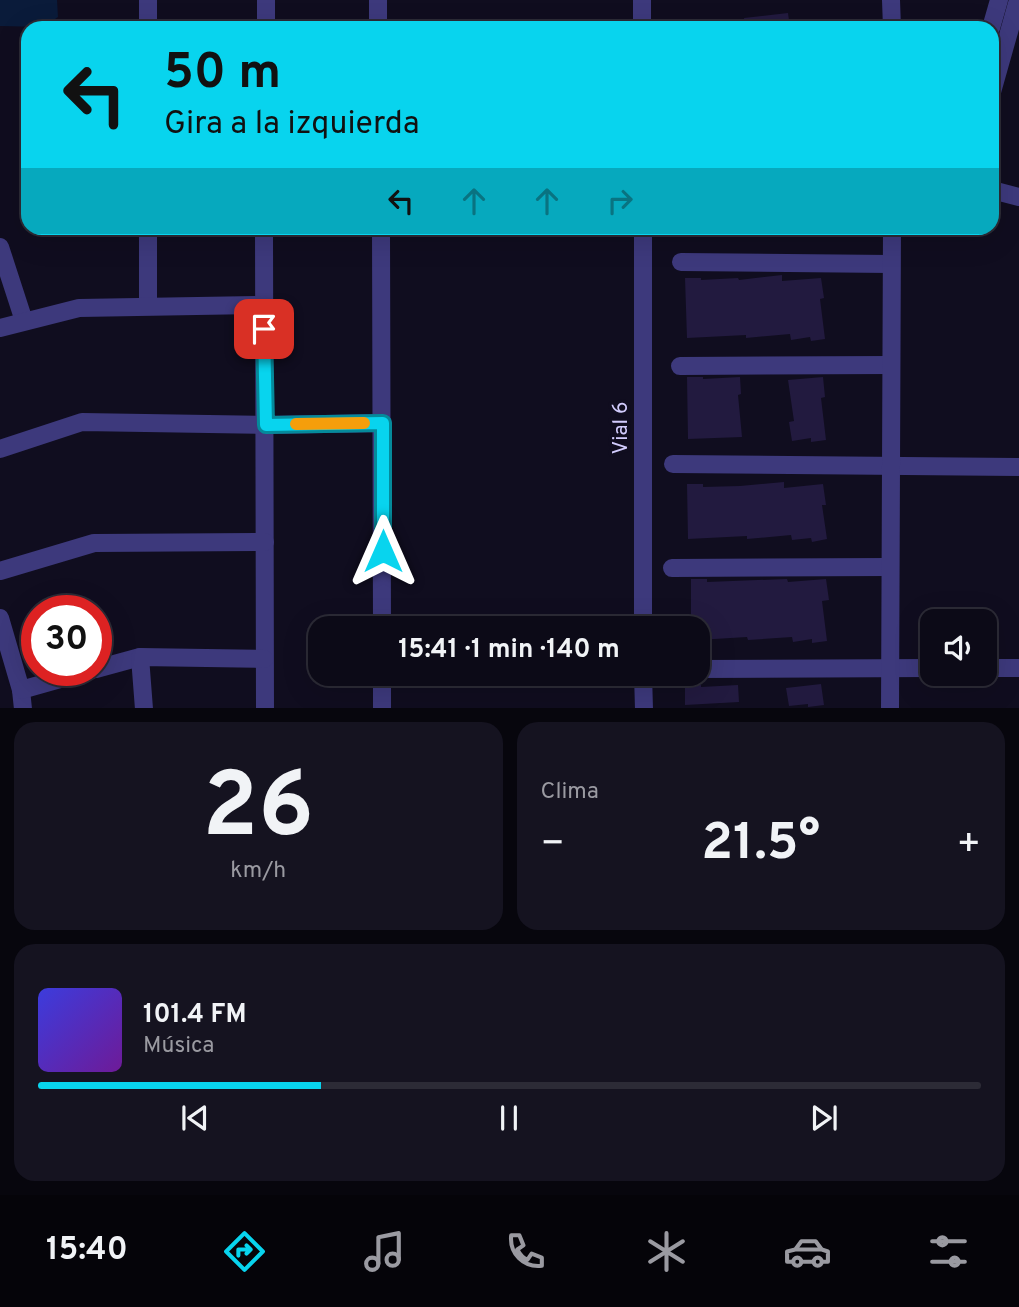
<!DOCTYPE html>
<html lang="es">
<meta charset="utf-8">
<style>
body{margin:0;font-family:Overpass,sans-serif;background:#151320;color:#f1f3f6;height:100vh;display:flex;flex-direction:column;font-size:26px;white-space:nowrap}
*{box-sizing:border-box;margin:0}
p{font-size:23px;color:#9a9aa1}
.icon{flex:none;width:38px;height:38px;fill:none;stroke:currentColor;stroke-width:2;stroke-linecap:round;stroke-linejoin:round}
.map{position:relative;height:708px;overflow:hidden}
.panel{display:flex;flex-direction:column;gap:14px;padding:14px;background:#07060d;flex:1}
.panel>*{flex:none}
.top-card{position:absolute;left:21px;top:21px;width:978px;height:214px;border-radius:21px;box-shadow:0 7px 28px #0002,0 0 0 2px #2c2b36;background:#08d4ee;color:#111;overflow:hidden}
.buttons{position:absolute;left:920px;top:609px;display:grid;gap:14px}
.buttons a{display:grid;place-items:center;width:77px;height:77px;border-radius:14px;background:#0c0a17;box-shadow:0 7px 28px #0002,0 0 0 2px #2c2b36;font-size:35px}
.speed{position:absolute;left:21px;top:595px;display:flex;gap:14px;font-size:35px;font-weight:700;text-align:center}
.speed>*{display:grid;place-content:center;width:91px;height:91px;border-radius:50%;background:#0c0a17;box-shadow:0 7px 28px #0002,0 0 0 2px #2c2b36;line-height:1}
.speed .limit{border:10px solid #d22;background:#fff;color:#111}
.pin{position:absolute;display:grid;place-items:center;width:60px;height:60px;color:#fff;margin:-30px;border-radius:14px;box-shadow:0 4px 10px #0006}
.me{position:absolute;width:77px;margin:-38px;rotate:0deg;stroke-linejoin:round;filter:drop-shadow(0 0 5px #0008)}
.turn{display:flex;align-items:center;gap:24px;height:147px;padding:0 28px;font-size:32px}
.turn .icon{width:91px;height:91px;stroke-width:2.5}
.turn b{display:block;font-size:49px;line-height:60px}
.lanes{display:flex;align-items:center;height:66px;padding:0 28px;background:#0003;justify-content:center;gap:35px;direction:ltr}
.lanes .off{opacity:.35}
.big{font-size:52px;font-weight:700;line-height:1.1}
.panel .card{flex:1;display:flex;flex-direction:column;justify-content:center;gap:10px;min-width:0;padding:0 24px;border-radius:21px;background:#151320}
.panel .dial{align-items:center;gap:0}
.dial b{font-size:91px;line-height:1}
.song{display:flex;align-items:center;gap:21px}
.cover{width:84px;height:84px;border-radius:10px;background:linear-gradient(135deg,hsl(240 70% 55%),hsl(280 70% 35%))}
.played{height:7px;border-radius:4px;background:linear-gradient(90deg,#08d4ee 30%,#2c2b36 30%)}
.keys{display:flex;justify-content:space-around;direction:ltr}
.heat{display:flex;justify-content:space-between;align-items:center;font-size:38px;direction:ltr}
.panel .tiles{flex:1;display:grid;gap:14px;grid-template-columns:1fr 1fr}
.card:last-child{grid-column:span 2}
.trip{position:absolute;left:308px;top:616px;width:402px;height:70px;border-radius:21px;background:#0c0a17;box-shadow:0 7px 28px #0002,0 0 0 2px #2c2b36;font-weight:700;line-height:70px;text-align:center}
.dock{display:flex;height:112px;justify-content:space-around;align-items:center;background:#050409;color:#9a9aa1}
.dock .icon{width:49px;height:49px}
.dock .active{color:#08d4ee}
.dock b{font-size:32px;color:#f1f3f6}
.map>svg:first-child{display:block}
.water{fill:#0a1b3a}
.building{fill:#221a3f}
.lines{fill:none;stroke-linecap:round;stroke-linejoin:round}
.minor{stroke:#3d397c;stroke-width:18}
.route-casing{stroke:#058a9b;stroke-width:18}
.route{stroke:#08d4ee;stroke-width:12}
.slow{stroke:#f59e0b;stroke-width:12}
.labels{text-anchor:middle;stroke-width:7;stroke-linejoin:round;paint-order:stroke}
.street-label{font-size:21px;fill:#d2ccfd;stroke:#100d1f}
</style>
<div class="map">
<svg width="1019" height="709" viewBox="0 0 1019 709">
<rect width="100%" height="100%" fill="#100d1f"/>
<!-- water -->
<path class="water" d="M0 0H57L58 17 43 27 0 26Z"/>
<!-- building -->
<g class="building">
<path d="M788 13 790 28H745L744 18Z"/>
<path d="M782 275V281L821 278 824 298 820 299 825 339 811 341 810 337 791 340 790 334 746 338V335L687 338 685 278H701V280L738 278 739 280Z"/>
<path d="M687 377H703V379L740 377 741 394 738 395 742 437 688 439Z"/>
<path d="M823 377 825 397 821 398 826 440 811 442V438L792 441 789 422 794 421 788 380Z"/>
<path d="M784 482V488L823 484 826 505H822L827 539 812 542 811 538 792 540 791 535 747 539V536L688 539 687 484H703V487L740 486Z"/>
<path d="M691 579H707V582L787 579 788 582 826 579 829 600 822 601 827 641 812 643V639L793 642 792 637 748 640 747 637 698 640V628H691Z"/>
<path d="M821 684 824 705 808 707V704L789 706 786 688Z"/>
<path d="M685 685H701V687L738 685 739 702 685 705Z"/>
</g>
<g class="lines">
<!-- minor -->
<g class="minor">
<path d="M148 0V28"/>
<path d="M378 0V28"/>
<path d="M642 0V28"/>
<path d="M891 0 892 28"/>
<path d="M266 28V0"/>
<path d="M991 28 999 0"/>
<path d="M992 92 1018 0"/>
<path d="M992 190 1019 197"/>
<path d="M148 228V305"/>
<path d="M264 228 265 709"/>
<path d="M381 228 382 628"/>
<path d="M643 228V628"/>
<path d="M0 247 24 321"/>
<path d="M681 262 891 264"/>
<path d="M0 328 79 308 263 305"/>
<path d="M680 366 891 365"/>
<path d="M0 449 82 422 266 425 383 423"/>
<path d="M673 464 1019 467"/>
<path d="M672 568 889 567"/>
<path d="M0 571 94 543 265 542"/>
<path d="M0 618 21 690 23 709"/>
<path d="M985 668H1019"/>
<path d="M96 669 140 657"/>
<path d="M698 669 933 668"/>
<path d="M643 674 644 709"/>
<path d="M21 690 92 670"/>
<path d="M144 709 140 657 264 659"/>
<path d="M382 709V674"/>
<path d="M890 709 892 228"/>
</g>
</g>
<g class="lines">
<!-- route casing -->
<g class="route-casing">
<path id="route" d="M264 329 266 425 383 423V551"/>
</g>
<!-- route -->
<use href="#route" class="route"/>
<!-- slow -->
<path class="slow" d="M296 424 364 423"/>
</g>
<g class="labels">
<!-- street labels -->
<g class="street-label">
<text transform="translate(620 428) rotate(-90)" y="7">Vial 6</text>
</g>
</g>
</svg>
<div class="buttons">
<a><svg class="icon" aria-label="sound" viewBox="0 0 24 24"><path d="M4 9h4l5-4v14l-5-4H4zM17 9q2 3 0 6"/></svg></a>
</div>
<div class="speed"><div class="limit">30</div></div>
<div class="pin" style="left:264px;top:329px;background:#d93025"><svg class="icon" aria-label="arrive" viewBox="0 0 24 24"><path d="M6 21V4h12l-3 4 3 4H6"/></svg></div>
<svg class="me" style="left:383px;top:551px" viewBox="-20 -20 40 40"><path d="M0-17L14 15 0 8-14 15z" fill="#08d4ee" stroke="#fff" stroke-width="4"/></svg>
<div class="trip">15:41 · 1 min · 140 m</div>
<div class="top-card">
<div class="turn"><svg class="icon" aria-label="left" viewBox="0 0 24 24"><path d="M17 20v-9H6M10 6l-5 5 5 5"/></svg><div><b>50 m</b>Gira a la izquierda</div></div>
<div class="lanes"><svg class="icon" aria-label="left" viewBox="0 0 24 24"><path d="M17 20v-9H6M10 6l-5 5 5 5"/></svg><svg class="icon off" aria-label="ahead" viewBox="0 0 24 24"><path d="M12 20V5M6 11l6-6 6 6"/></svg><svg class="icon off" aria-label="ahead" viewBox="0 0 24 24"><path d="M12 20V5M6 11l6-6 6 6"/></svg><svg class="icon off" aria-label="right" viewBox="0 0 24 24"><path d="M7 20v-9h11M14 6l5 5-5 5"/></svg></div>
</div>
</div>
<section class="panel">
<div class="tiles">
<div class="card dial"><b>26</b><p>km/h</p></div>
<div class="card"><p>Clima</p>
<div class="heat"><a>−</a><b class="big">21.5°</b><a>+</a></div>
</div>
<div class="card">
<div class="song"><i class="cover"></i><div><b>101.4 FM</b><p>Música</p></div></div>
<div class="played"></div>
<div class="keys"><svg class="icon" aria-label="previous" viewBox="0 0 24 24"><path d="M18 5L8 12l10 7zM5 5v14"/></svg><svg class="icon" aria-label="pause" viewBox="0 0 24 24"><path d="M8 5v14M16 5v14"/></svg><svg class="icon" aria-label="next" viewBox="0 0 24 24"><path d="M6 5l10 7-10 7zM19 5v14"/></svg></div>
</div>
</div>
</section>
<nav class="dock">
<b>15:40</b>
<svg class="icon active" aria-label="directions" viewBox="0 0 24 24"><path d="M12 3l9 9-9 9-9-9zM9 14v-3h6M13 9l2 2-2 2"/></svg>
<svg class="icon" aria-label="music" viewBox="0 0 24 24"><path d="M9 18V5l10-2v13"/><circle cx="6" cy="18" r="3"/><circle cx="16" cy="16" r="3"/></svg>
<svg class="icon" aria-label="phone" viewBox="0 0 24 24"><path d="M5 4h4l2 5-3 2q2 4 5 5l2-3 5 2v4C11 20 4 13 5 4z"/></svg>
<svg class="icon" aria-label="climate" viewBox="0 0 24 24"><path d="M12 3v18M4 7l16 10M4 17L20 7"/></svg>
<svg class="icon" aria-label="car" viewBox="0 0 24 24"><path d="M5 17H2v-5l4-1 3-4h7l3 4 3 1v5h-3M9 17h6M6 11h13"/><circle cx="7" cy="17" r="2"/><circle cx="17" cy="17" r="2"/></svg>
<svg class="icon" aria-label="filters" viewBox="0 0 24 24"><path d="M4 7h16M4 17h16"/><circle cx="9" cy="7" r="2"/><circle cx="15" cy="17" r="2"/></svg>
</nav>
